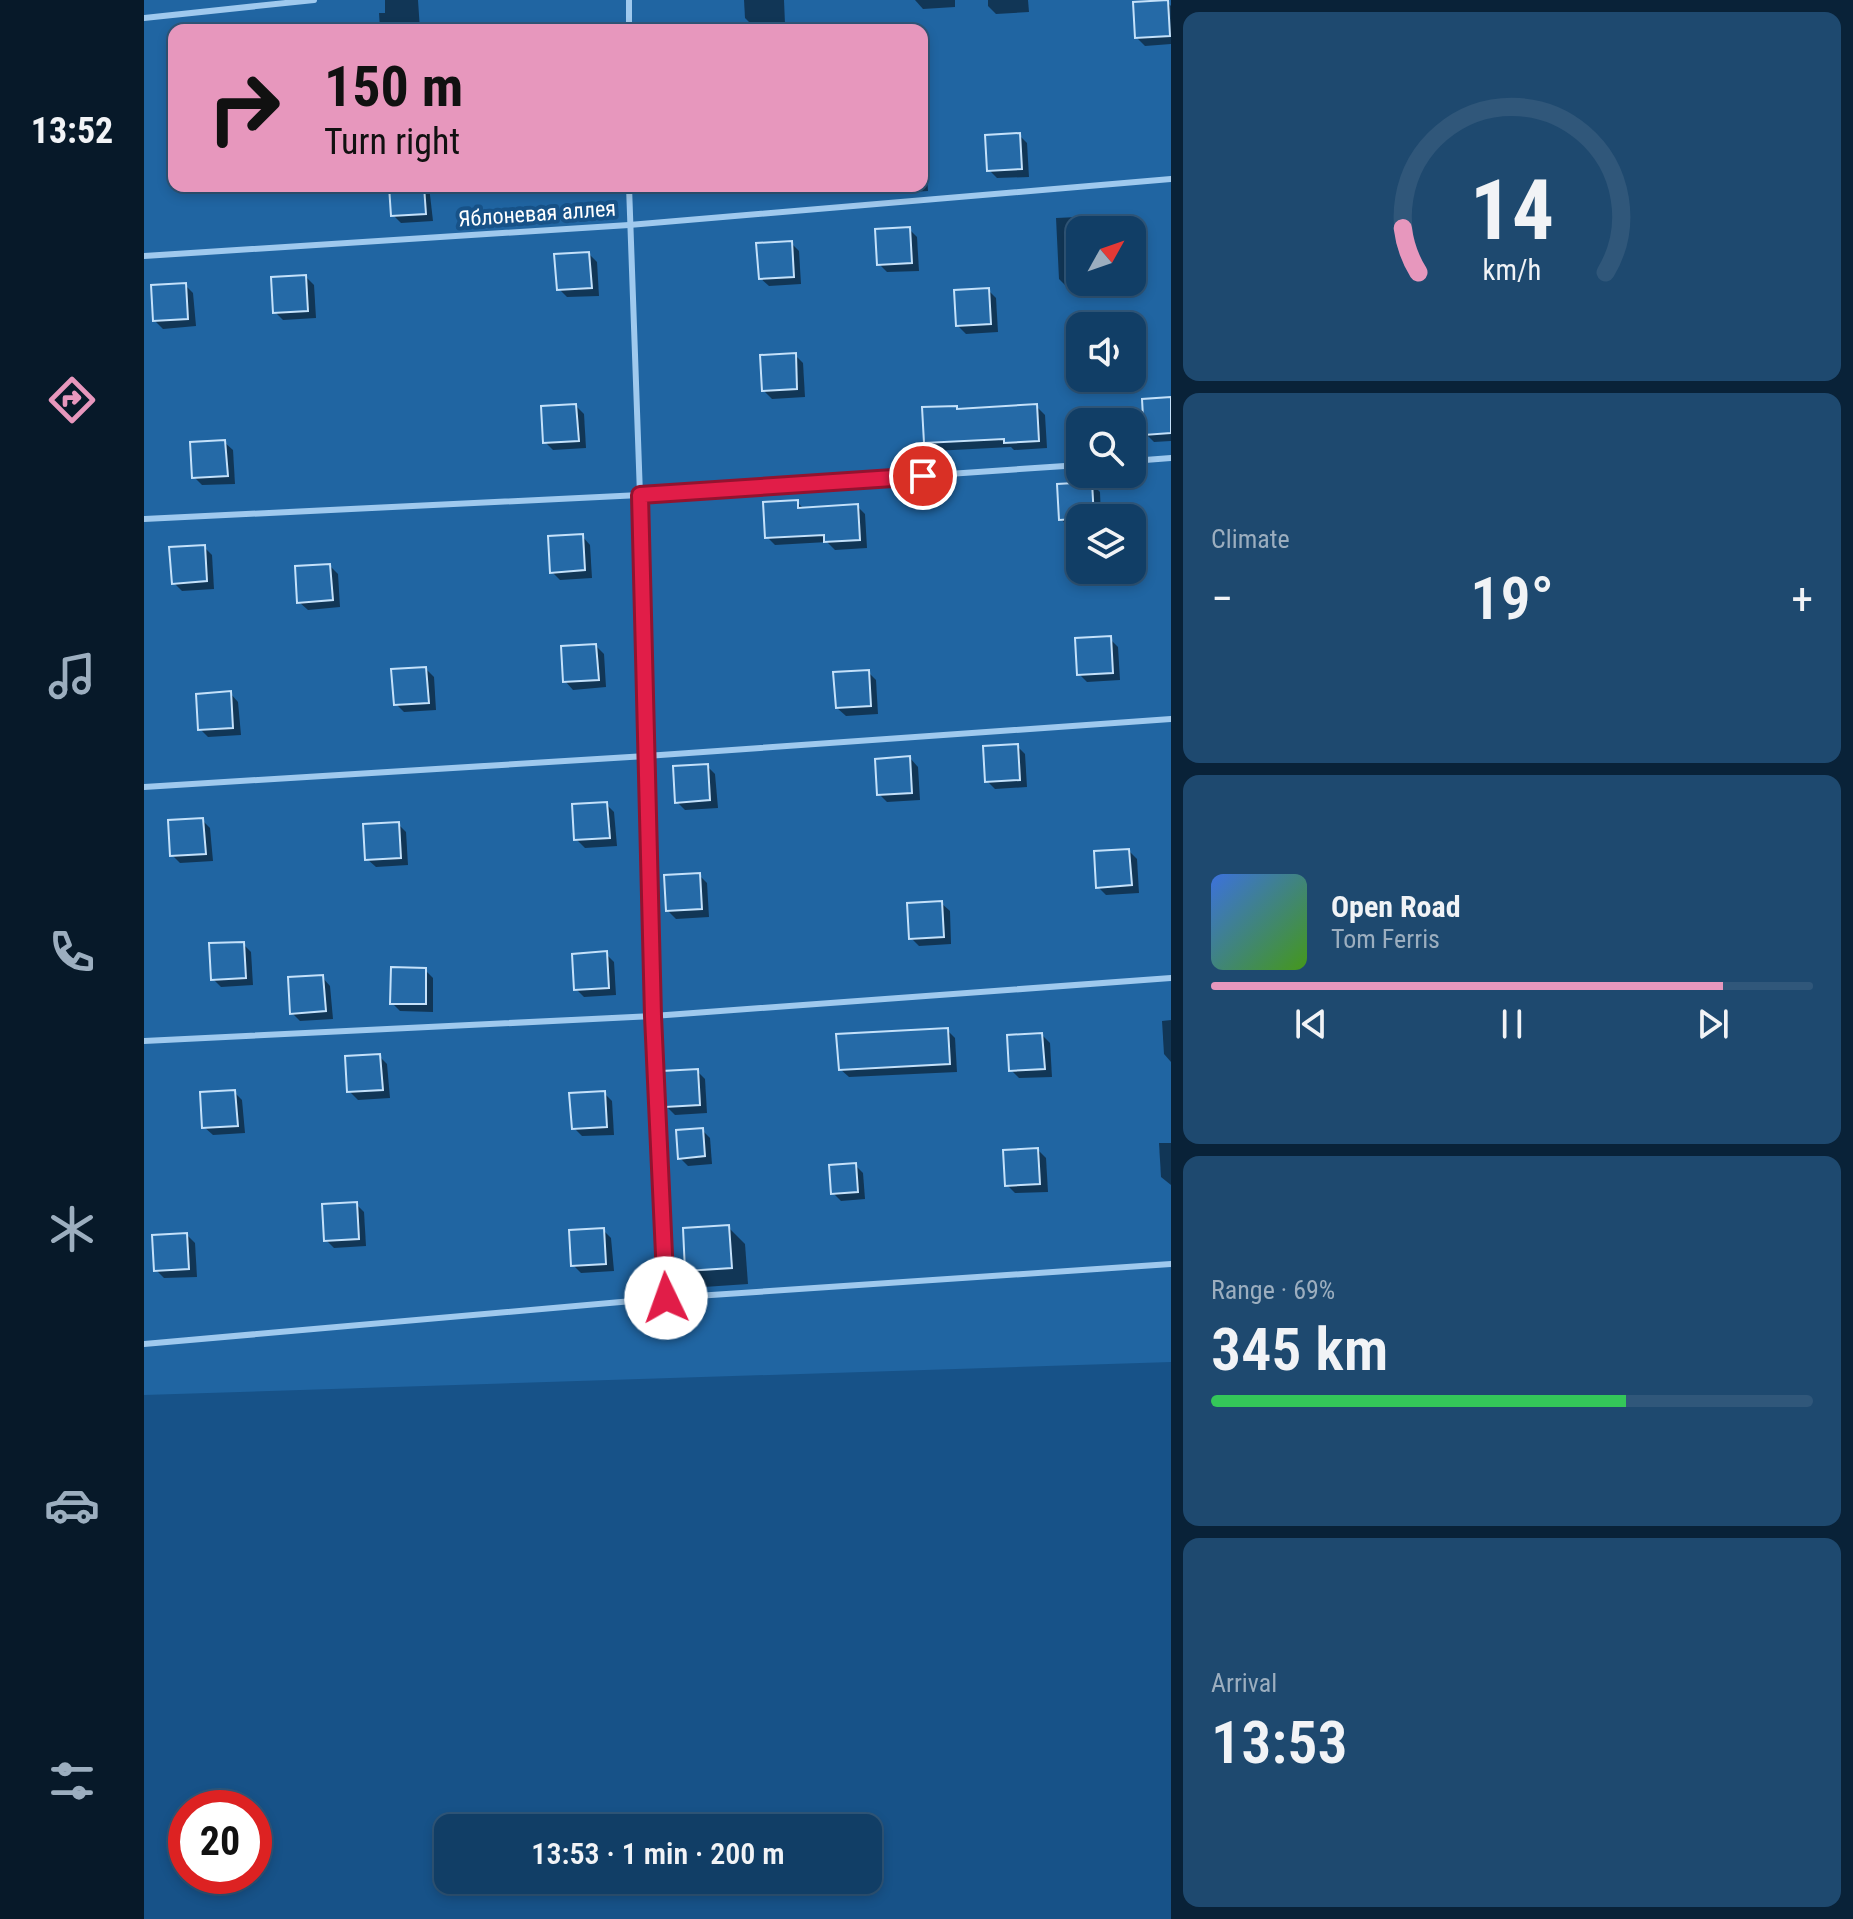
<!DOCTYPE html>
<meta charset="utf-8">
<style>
body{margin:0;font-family:"Roboto Condensed",sans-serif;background:#1e496f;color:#f1f3f6;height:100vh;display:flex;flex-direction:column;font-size:30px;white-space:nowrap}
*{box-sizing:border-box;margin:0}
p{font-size:26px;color:#9caebf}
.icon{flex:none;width:44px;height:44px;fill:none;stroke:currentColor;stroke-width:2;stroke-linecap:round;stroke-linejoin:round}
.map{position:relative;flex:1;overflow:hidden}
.side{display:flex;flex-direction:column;gap:12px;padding:12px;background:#092238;width:682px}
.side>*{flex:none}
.guide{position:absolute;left:24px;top:24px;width:760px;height:168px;border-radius:16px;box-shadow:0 4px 12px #0003,0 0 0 2px #30577a;background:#e797bd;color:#111;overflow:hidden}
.needle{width:52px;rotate:50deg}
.buttons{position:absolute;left:922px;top:216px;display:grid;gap:16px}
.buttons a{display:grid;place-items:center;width:80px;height:80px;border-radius:16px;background:#113e66;box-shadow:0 4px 12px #0003,0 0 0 2px #30577a;font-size:40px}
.speed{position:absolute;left:24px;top:1790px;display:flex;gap:16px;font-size:40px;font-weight:700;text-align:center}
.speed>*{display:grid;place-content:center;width:104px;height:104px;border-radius:50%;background:#113e66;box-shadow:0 4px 12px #0003,0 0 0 2px #30577a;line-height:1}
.speed .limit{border:12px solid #d22;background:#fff;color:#111}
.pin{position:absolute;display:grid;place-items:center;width:68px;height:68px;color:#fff;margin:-34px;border:4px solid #fff;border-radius:50%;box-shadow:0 2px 8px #0007}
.me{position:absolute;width:88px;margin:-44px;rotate:357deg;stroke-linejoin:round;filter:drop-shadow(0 0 6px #0008)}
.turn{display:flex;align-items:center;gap:28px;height:168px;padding:0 24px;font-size:36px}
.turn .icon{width:104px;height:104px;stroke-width:2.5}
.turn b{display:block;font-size:56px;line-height:68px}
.big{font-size:60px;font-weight:600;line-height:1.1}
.side .widget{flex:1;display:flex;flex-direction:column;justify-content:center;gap:12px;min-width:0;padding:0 28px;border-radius:16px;background:#1e496f}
.side .dial{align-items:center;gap:0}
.dial svg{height:208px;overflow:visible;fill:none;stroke:#30577a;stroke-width:7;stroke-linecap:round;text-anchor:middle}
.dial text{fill:#f1f3f6;stroke:none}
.song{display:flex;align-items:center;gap:24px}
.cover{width:96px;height:96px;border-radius:12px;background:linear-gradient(135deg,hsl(220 70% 55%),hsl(100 70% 35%))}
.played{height:8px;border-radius:4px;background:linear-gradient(90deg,#e797bd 85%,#30577a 85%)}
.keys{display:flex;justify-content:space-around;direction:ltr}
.heat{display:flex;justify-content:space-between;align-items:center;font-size:44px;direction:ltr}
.charge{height:12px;border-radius:6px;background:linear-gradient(90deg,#34c759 69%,#30577a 0)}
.trip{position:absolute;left:290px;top:1814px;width:448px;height:80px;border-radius:16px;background:#113e66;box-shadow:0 4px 12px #0003,0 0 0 2px #30577a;font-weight:600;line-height:80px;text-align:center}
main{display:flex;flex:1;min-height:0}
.tab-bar{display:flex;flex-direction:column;width:144px;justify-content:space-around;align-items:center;background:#071929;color:#9caebf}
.tab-bar .icon{width:56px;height:56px}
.tab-bar .current{color:#e797bd}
.tab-bar b{font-size:36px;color:#f1f3f6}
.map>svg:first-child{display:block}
.green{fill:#2065a2;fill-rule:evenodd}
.shadow{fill:#0007;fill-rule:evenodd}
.building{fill:#256aa7;stroke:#c4e1fa;stroke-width:2}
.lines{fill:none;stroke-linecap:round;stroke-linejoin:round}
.service{stroke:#9fc9ee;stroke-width:6}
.route-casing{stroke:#92132f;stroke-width:20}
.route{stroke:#e11d48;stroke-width:14}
.labels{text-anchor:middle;stroke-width:8;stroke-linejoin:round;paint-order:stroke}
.street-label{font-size:22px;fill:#fff;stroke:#175288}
</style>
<main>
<nav class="tab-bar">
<b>13:52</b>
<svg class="icon current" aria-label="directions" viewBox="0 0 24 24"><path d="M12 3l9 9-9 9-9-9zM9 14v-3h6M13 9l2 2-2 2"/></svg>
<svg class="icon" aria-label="music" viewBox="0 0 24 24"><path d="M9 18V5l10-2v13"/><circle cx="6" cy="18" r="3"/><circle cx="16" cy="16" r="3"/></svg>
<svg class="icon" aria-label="phone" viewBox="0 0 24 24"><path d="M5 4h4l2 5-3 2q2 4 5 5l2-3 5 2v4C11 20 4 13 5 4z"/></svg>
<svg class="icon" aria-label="climate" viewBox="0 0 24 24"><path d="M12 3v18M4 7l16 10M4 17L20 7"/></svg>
<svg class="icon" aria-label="car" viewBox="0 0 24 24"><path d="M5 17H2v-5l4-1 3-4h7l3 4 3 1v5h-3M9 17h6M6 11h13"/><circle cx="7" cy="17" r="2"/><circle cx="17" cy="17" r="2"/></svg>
<svg class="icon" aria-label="filters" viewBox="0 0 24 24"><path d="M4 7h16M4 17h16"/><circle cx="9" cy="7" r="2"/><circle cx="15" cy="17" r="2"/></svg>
</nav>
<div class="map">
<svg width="1027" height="1919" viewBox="0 0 1027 1919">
<rect width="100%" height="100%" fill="#175288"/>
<!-- green -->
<path class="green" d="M0 0H1027V1362L0 1395ZM30 30H778V186H30ZM936 230H988V282H936ZM936 326H988V378H936ZM936 422H988V474H936ZM936 518H988V570H936Z"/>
<!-- shadow -->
<g class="shadow">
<path d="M241 0H274L276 30H236L235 13H241Z"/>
<path d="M600 0H640L641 24 609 26 601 18Z"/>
<path d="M771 0H811V7L779 9Z"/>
<path d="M844 0H884L885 12 852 14 844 6Z"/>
<path d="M1023 2 1027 6V44L1001 46 993 38Z"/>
<path d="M875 135 883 143 885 177 853 178 845 170Z"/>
<path d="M778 153 782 158 784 191 752 193 745 186H778Z"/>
<path d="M247 186H285L289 221 257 223 249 215Z"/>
<path d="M398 186H433V187L401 189Z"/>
<path d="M536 186H570V187L538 188Z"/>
<path d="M976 215 993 232 996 293 932 296 915 279 912 218ZM936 230H988V282H936Z"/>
<path d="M765 229 773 237 775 271 743 272 735 264Z"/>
<path d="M647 243 655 251 657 284 625 286 616 278Z"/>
<path d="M445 254 453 262 455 296 423 297 415 289Z"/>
<path d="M162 277 170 285 172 318 139 320 131 312Z"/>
<path d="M41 285 49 293 52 326 19 329 11 321Z"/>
<path d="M844 290 852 298 854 332 822 334 814 326Z"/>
<path d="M651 355 659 363 661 397 628 399 620 391Z"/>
<path d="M1027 399V441L1010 442 1002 434Z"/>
<path d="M432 406 440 414 442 448 409 450 401 442Z"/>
<path d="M893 407 901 415 903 448 870 450 867 447 790 451 782 442 812 408 815 410Z"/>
<path d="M80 442 89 450 91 484 58 485 50 477Z"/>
<path d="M948 484 956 492 957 518H936V527L925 528 917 519Z"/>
<path d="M653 502 661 510 713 506 721 514 723 548 691 550 683 542 631 545 623 537Z"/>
<path d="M438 536 446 545 448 578 416 580 408 572Z"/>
<path d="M60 547 68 555 70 589 38 591 30 583Z"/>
<path d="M186 566 194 574 196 607 164 610 155 602Z"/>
<path d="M966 639 974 647 976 680 943 682 935 674Z"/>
<path d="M452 646 460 654 462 687 429 690 421 681Z"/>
<path d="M282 669 290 677 292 710 260 712 252 704Z"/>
<path d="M724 672 732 680 734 714 702 716 693 708Z"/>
<path d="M86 693 94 702 97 735 64 737 56 729Z"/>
<path d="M873 746 881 754 883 787 851 789 843 781Z"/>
<path d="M766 758 774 767 776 800 743 802 735 794Z"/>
<path d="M563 766 571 774 574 808 541 810 533 802Z"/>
<path d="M462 804 470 812 473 846 441 848 432 839Z"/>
<path d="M58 820 66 828 69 861 36 863 28 855Z"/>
<path d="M254 824 262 832 264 865 232 867 223 859Z"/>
<path d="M985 851 993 859 995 893 962 895 954 887Z"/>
<path d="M555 875 563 883 565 917 532 919 524 911Z"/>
<path d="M797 903 806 911 807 944 775 946 767 938Z"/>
<path d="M99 944 107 952 109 985 77 987 69 979Z"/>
<path d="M462 954 470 962 472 995 440 997 432 989Z"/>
<path d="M281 970 289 978V1012L256 1011 248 1003Z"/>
<path d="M178 977 186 986 189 1019 156 1021 148 1013Z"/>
<path d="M1027 1020V1062L1020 1054 1018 1021Z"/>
<path d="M803 1030 811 1038 813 1072 705 1077 696 1069Z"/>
<path d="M898 1035 906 1043 908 1077 875 1078 867 1070Z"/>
<path d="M235 1056 243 1064 246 1098 214 1100 205 1091Z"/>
<path d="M553 1071 561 1079 563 1113 531 1115 523 1107Z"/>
<path d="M90 1092 98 1100 101 1133 69 1135 60 1127Z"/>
<path d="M460 1093 468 1101 470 1135 438 1136 430 1128Z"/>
<path d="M558 1130 566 1138 568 1164 544 1166 536 1158Z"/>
<path d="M1015 1143H1027V1185L1017 1177Z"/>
<path d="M894 1150 902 1158 904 1192 871 1193 863 1185Z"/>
<path d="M711 1165 719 1173 721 1199 697 1201 689 1193Z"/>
<path d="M212 1204 220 1212 222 1246 190 1248 182 1240Z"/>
<path d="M584 1227 601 1244 604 1284 560 1287 543 1270Z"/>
<path d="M459 1230 467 1238 470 1271 437 1273 429 1265Z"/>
<path d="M43 1235 51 1243 53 1277 20 1278 12 1270Z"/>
</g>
<!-- building -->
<g class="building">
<path d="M1024 0 1026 36 991 38 989 2Z"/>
<path d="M876 133 878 169 843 171 841 135Z"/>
<path d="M245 186H280L282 214 247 216Z"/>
<path d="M766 227 768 263 733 265 731 229Z"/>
<path d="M648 241 650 277 615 279 612 243Z"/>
<path d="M445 252 448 288 413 290 410 254Z"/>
<path d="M162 275 164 311 129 313 127 277Z"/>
<path d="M42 283 44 319 9 321 7 285Z"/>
<path d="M845 288 847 324 812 326 810 290Z"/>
<path d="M652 353 653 389 618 391 616 355Z"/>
<path d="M1027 397V433L1000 435 998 399Z"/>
<path d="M432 404 435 441 399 443 397 406Z"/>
<path d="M893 404 895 441 860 443V439L780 443 778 407 813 406V409Z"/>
<path d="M81 440 84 476 48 478 46 442Z"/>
<path d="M948 482 950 518 915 520 913 484Z"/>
<path d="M654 500V508L714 504 716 540 680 542V535L621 538 619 502Z"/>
<path d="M439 534 441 570 406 573 404 536Z"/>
<path d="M61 545 63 581 28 584 25 547Z"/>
<path d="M186 564 189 600 153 603 151 566Z"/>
<path d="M967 636 969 673 933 675 931 638Z"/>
<path d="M452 644 455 680 419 682 417 646Z"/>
<path d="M282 667 285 703 250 705 247 669Z"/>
<path d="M725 670 727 706 692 708 689 672Z"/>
<path d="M87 691 89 728 54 730 52 694Z"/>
<path d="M874 744 876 780 841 782 839 746Z"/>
<path d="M766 756 768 793 733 795 731 759Z"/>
<path d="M564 764 566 800 531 803 529 766Z"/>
<path d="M463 802 466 838 430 840 428 804Z"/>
<path d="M59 818 62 854 26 856 24 820Z"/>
<path d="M255 822 257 858 221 860 219 824Z"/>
<path d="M985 849 988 885 952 888 950 851Z"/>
<path d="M556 873 558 909 522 911 520 875Z"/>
<path d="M798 901 800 937 765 939 763 903Z"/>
<path d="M100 942 102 978 67 980 65 943Z"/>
<path d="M463 951 465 988 430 990 428 954Z"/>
<path d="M247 967 282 968V1004H246Z"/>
<path d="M179 975 182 1011 146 1014 144 977Z"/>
<path d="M804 1028 806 1064 695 1070 692 1034Z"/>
<path d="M898 1033 901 1069 865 1071 863 1035Z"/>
<path d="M236 1054 239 1090 203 1092 201 1056Z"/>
<path d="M554 1069 556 1105 521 1107 518 1071Z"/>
<path d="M91 1090 94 1126 58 1128 56 1092Z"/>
<path d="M461 1091 463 1127 428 1129 425 1093Z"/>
<path d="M559 1128 561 1156 534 1159 532 1130Z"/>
<path d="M894 1148 896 1184 861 1186 859 1150Z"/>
<path d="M712 1163 714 1192 687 1194 685 1165Z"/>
<path d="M213 1202 215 1239 180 1241 178 1204Z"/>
<path d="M585 1225 588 1268 541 1271 539 1228Z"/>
<path d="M460 1228 462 1264 427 1266 425 1230Z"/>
<path d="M43 1233 45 1269 10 1271 8 1235Z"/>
</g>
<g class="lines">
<!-- service -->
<g class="service">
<path d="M485 0V30"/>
<path d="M0 18 170 0"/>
<path d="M485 186 496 495 509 1016 522 1298"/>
<path d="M0 256 485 225 1027 179"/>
<path d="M988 461 1027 458"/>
<path d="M0 519 496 495 936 465"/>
<path d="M0 787 502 756 1027 719"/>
<path d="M0 1041 509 1016 1027 978"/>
<path d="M0 1344 522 1298 1027 1264"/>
</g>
</g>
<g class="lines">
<!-- route casing -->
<g class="route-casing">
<path id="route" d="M522 1298 509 1016 496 495 779 476"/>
</g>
<!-- route -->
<use href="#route" class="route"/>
</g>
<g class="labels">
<!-- street labels -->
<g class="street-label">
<text transform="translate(393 213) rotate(-4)" y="8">Яблоневая аллея</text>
</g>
</g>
</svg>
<div class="buttons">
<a><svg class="needle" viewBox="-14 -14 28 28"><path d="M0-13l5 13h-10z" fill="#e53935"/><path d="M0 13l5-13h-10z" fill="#9caebf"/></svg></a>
<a><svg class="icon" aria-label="sound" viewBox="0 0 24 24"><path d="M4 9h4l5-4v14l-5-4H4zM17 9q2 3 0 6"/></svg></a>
<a><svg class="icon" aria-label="search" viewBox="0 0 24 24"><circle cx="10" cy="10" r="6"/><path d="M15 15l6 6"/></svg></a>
<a><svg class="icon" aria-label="layers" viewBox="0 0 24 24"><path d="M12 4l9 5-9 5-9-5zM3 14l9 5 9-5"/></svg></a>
</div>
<div class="speed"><div class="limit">20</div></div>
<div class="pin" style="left:779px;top:476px;background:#d93025"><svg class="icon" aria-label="arrive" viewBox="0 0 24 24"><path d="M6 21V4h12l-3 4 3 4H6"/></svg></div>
<svg class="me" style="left:522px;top:1298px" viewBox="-20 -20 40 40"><circle r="19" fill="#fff"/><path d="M0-13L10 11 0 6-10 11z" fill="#e11d48"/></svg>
<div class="trip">13:53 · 1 min · 200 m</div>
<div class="guide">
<div class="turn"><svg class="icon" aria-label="right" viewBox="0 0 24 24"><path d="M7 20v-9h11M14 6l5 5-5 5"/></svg><div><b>150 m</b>Turn right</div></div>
</div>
</div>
<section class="side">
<div class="widget dial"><svg viewBox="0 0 100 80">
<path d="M14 69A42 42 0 1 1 86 69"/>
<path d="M14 69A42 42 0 0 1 8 52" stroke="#e797bd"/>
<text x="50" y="56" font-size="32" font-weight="700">14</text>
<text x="50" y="72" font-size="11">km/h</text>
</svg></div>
<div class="widget"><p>Climate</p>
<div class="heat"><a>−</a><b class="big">19°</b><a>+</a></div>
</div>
<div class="widget">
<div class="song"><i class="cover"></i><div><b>Open Road</b><p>Tom Ferris</p></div></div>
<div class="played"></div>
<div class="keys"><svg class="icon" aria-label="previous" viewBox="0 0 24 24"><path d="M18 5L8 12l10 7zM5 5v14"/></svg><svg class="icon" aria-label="pause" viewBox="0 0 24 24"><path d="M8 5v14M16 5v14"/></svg><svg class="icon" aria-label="next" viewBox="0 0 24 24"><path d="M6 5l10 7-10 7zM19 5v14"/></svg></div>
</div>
<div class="widget"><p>Range · 69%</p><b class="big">345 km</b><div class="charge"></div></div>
<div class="widget"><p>Arrival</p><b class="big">13:53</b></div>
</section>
</main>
